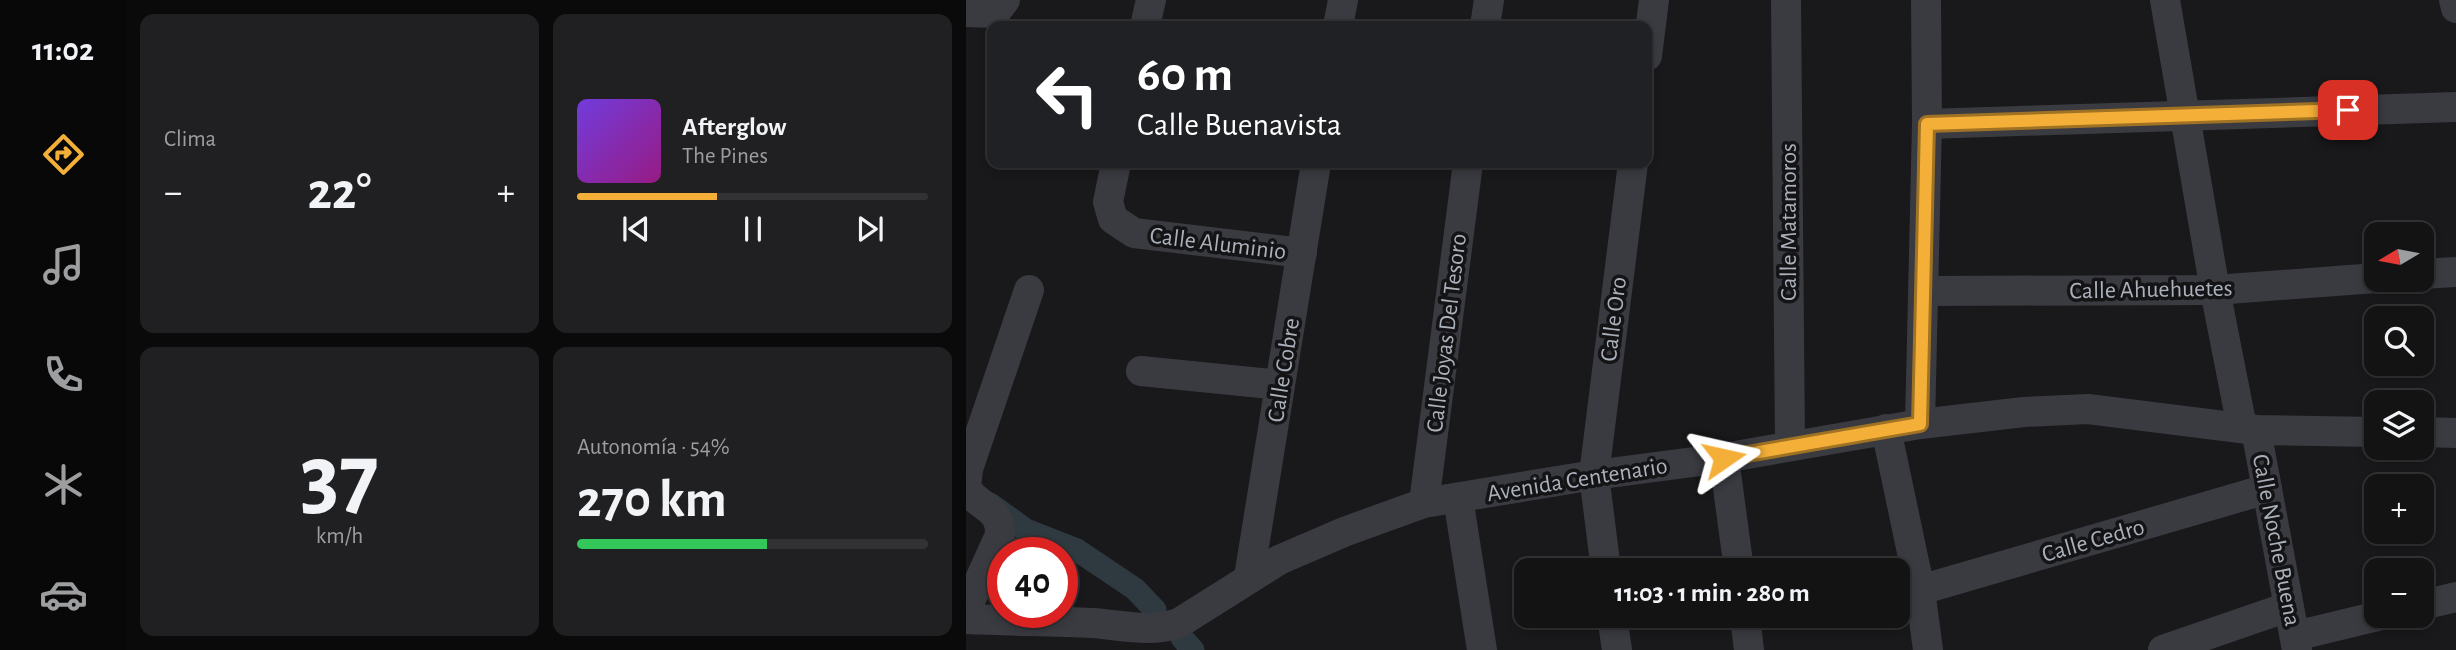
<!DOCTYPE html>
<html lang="es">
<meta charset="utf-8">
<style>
body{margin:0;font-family:"Alegreya Sans",sans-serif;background:#202022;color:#f1f3f6;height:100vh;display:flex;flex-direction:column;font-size:26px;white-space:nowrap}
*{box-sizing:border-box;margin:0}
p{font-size:23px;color:#9d9ea0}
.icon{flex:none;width:38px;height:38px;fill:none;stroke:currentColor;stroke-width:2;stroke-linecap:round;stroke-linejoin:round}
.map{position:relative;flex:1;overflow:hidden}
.panel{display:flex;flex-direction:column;gap:14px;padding:14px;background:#0a0a0b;width:840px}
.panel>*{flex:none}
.hud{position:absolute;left:21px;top:21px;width:665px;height:147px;border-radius:14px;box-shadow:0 4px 10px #0003,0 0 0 2px #323234;background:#202124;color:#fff;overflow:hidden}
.needle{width:46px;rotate:260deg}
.fabs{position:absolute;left:1398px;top:222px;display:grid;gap:14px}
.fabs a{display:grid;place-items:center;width:70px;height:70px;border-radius:14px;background:#131314;box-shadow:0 4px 10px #0003,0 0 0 2px #323234;font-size:35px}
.speed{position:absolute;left:21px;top:537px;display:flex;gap:14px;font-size:35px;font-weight:700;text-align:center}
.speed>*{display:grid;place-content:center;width:91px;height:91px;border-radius:50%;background:#131314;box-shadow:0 4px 10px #0003,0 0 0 2px #323234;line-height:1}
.speed .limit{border:10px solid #d22;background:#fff;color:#111}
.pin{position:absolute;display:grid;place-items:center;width:60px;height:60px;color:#fff;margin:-30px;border-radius:14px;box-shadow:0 4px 10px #0006}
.me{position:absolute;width:77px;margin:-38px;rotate:79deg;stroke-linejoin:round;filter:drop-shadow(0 0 5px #0008)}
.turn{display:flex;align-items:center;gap:24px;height:147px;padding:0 35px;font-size:32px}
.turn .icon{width:91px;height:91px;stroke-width:2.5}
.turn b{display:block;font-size:49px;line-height:60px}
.big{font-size:52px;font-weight:600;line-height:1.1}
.panel .tile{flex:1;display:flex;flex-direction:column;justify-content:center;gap:10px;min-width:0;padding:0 24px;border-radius:14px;background:#202022}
.panel .dial{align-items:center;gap:0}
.dial b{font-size:91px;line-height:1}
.song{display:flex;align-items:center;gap:21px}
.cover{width:84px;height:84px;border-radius:10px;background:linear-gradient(135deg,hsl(260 70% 55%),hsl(310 70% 35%))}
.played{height:7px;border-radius:4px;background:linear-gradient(90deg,#f4af38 40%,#323234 40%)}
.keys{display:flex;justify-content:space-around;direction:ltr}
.heat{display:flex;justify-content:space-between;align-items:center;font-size:38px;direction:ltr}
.charge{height:10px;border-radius:5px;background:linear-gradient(90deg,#34c759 54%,#323234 0)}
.panel .tiles{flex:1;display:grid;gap:14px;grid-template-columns:repeat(2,1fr)}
.trip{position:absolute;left:548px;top:558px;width:396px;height:70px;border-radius:14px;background:#131314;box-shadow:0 4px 10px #0003,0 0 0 2px #323234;font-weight:600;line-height:70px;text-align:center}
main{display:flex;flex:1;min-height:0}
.menu{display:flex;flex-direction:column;width:126px;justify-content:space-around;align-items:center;background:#080808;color:#9d9ea0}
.menu .icon{width:49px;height:49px}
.menu .active{color:#f4af38}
.menu b{font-size:32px;color:#f1f3f6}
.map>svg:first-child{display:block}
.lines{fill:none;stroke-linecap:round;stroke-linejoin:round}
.canal{stroke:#2f3940;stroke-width:23}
.minor{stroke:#3a3b41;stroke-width:30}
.route-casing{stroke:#9f7224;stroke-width:18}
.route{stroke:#f4af38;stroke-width:12}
.labels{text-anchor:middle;stroke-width:7;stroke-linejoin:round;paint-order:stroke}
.street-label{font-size:24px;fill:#abb1bb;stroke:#141416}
</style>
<main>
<nav class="menu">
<b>11:02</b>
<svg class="icon active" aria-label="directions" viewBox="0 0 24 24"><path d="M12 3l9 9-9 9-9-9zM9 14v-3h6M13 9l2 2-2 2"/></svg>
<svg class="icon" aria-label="music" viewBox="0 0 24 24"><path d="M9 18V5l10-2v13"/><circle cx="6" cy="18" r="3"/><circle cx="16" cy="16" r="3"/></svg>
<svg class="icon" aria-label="phone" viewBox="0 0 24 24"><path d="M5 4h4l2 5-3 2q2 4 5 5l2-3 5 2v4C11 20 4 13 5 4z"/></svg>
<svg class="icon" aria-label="climate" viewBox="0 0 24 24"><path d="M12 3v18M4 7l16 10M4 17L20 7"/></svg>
<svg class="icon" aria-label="car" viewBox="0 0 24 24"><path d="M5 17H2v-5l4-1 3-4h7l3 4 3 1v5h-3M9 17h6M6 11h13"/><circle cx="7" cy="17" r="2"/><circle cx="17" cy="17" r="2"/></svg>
</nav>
<section class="panel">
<div class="tiles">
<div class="tile"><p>Clima</p>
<div class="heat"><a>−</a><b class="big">22°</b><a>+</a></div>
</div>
<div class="tile">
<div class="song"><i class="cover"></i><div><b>Afterglow</b><p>The Pines</p></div></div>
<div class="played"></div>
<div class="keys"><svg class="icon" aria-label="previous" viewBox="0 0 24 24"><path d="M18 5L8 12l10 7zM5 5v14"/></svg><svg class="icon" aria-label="pause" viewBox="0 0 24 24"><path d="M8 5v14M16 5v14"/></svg><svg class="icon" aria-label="next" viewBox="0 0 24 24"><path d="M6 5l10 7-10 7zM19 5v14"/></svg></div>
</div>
<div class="tile dial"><b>37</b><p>km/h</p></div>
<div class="tile"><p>Autonomía · 54%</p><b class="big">270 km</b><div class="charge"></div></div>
</div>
</section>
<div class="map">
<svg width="1490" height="650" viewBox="0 0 1490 650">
<rect width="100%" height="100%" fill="#19191b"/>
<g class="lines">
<!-- canal -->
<g class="canal">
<path d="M24 504 60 530 111 550 169 589 189 610"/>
<path d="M216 638 227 650"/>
</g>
<!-- minor -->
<g class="minor">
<path d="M820 0 824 445"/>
<path d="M1199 0 1249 290 1276 427"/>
<path d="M1488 0 1490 8"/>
<path d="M0 12 29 13 39 0"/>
<path d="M179 26 185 0"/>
<path d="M372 26 377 0"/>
<path d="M519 26 523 0"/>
<path d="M681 56 688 0"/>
<path d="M961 124 1490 107"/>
<path d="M150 163 142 202 147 219 168 233 336 253"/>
<path d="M1456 274 1490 272"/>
<path d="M959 291 1249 290 1410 278"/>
<path d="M175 371 314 385"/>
<path d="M954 424 961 124 960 0"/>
<path d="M920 429 954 590 962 650"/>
<path d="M1290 430 1331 650"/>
<path d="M1456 432 1490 433"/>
<path d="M758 458 773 570"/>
<path d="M0 487 2 469 63 290"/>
<path d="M0 488C13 509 35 506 34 535L0 610"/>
<path d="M492 498 516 650"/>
<path d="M458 503 502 163"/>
<path d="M640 570 628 475 667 163"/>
<path d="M283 577 350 163"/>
<path d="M954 590 1301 489"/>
<path d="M1456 605 1490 597"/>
<path d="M646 616 651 650"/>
<path d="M779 616 783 650"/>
<path d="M0 619C42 621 84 621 126 623 155 625 184 633 213 623L313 560 378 532 458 503 628 475 758 458 954 424 1058 412 1122 409 1290 430 1410 432"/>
<path d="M1329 636 1412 616"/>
<path d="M1197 650 1322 607"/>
</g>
</g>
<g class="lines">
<!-- route casing -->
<g class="route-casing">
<path id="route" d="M758 458 954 424 961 124 1382 110"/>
</g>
<!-- route -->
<use href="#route" class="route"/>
</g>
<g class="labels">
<!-- street labels -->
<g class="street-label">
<text transform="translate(822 222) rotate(-90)" y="8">Calle Matamoros</text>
<text transform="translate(252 243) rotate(7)" y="8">Calle Aluminio</text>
<text transform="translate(1185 289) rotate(-1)" y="8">Calle Ahuehuetes</text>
<text transform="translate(647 319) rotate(-83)" y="8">Calle Oro</text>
<text transform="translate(480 333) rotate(-83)" y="8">Calle Joyas Del Tesoro</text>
<text transform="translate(317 370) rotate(-81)" y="8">Calle Cobre</text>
<text transform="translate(611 479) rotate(-9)" y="8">Avenida Centenario</text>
<text transform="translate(1127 540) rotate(-16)" y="8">Calle Cedro</text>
<text transform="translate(1311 540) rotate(79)" y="8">Calle Noche Buena</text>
</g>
</g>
</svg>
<div class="fabs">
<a><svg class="needle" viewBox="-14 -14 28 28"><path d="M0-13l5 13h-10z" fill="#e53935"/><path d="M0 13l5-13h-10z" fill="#9d9ea0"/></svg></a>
<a><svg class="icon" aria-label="search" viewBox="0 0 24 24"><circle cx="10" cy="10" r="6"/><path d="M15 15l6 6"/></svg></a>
<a><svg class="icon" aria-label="layers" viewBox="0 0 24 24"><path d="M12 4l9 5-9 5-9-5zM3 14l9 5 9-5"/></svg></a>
<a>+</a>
<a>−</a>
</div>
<div class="speed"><div class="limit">40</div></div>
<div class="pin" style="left:1382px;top:110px;background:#d93025"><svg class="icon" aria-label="arrive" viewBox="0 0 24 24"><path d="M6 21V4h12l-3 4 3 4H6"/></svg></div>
<svg class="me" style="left:758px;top:458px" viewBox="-20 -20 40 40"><path d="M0-17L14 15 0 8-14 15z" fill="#f4af38" stroke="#fff" stroke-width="4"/></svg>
<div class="trip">11:03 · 1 min · 280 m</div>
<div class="hud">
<div class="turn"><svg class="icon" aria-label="left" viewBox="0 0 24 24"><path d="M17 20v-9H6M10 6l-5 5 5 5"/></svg><div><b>60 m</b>Calle Buenavista</div></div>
</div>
</div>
</main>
